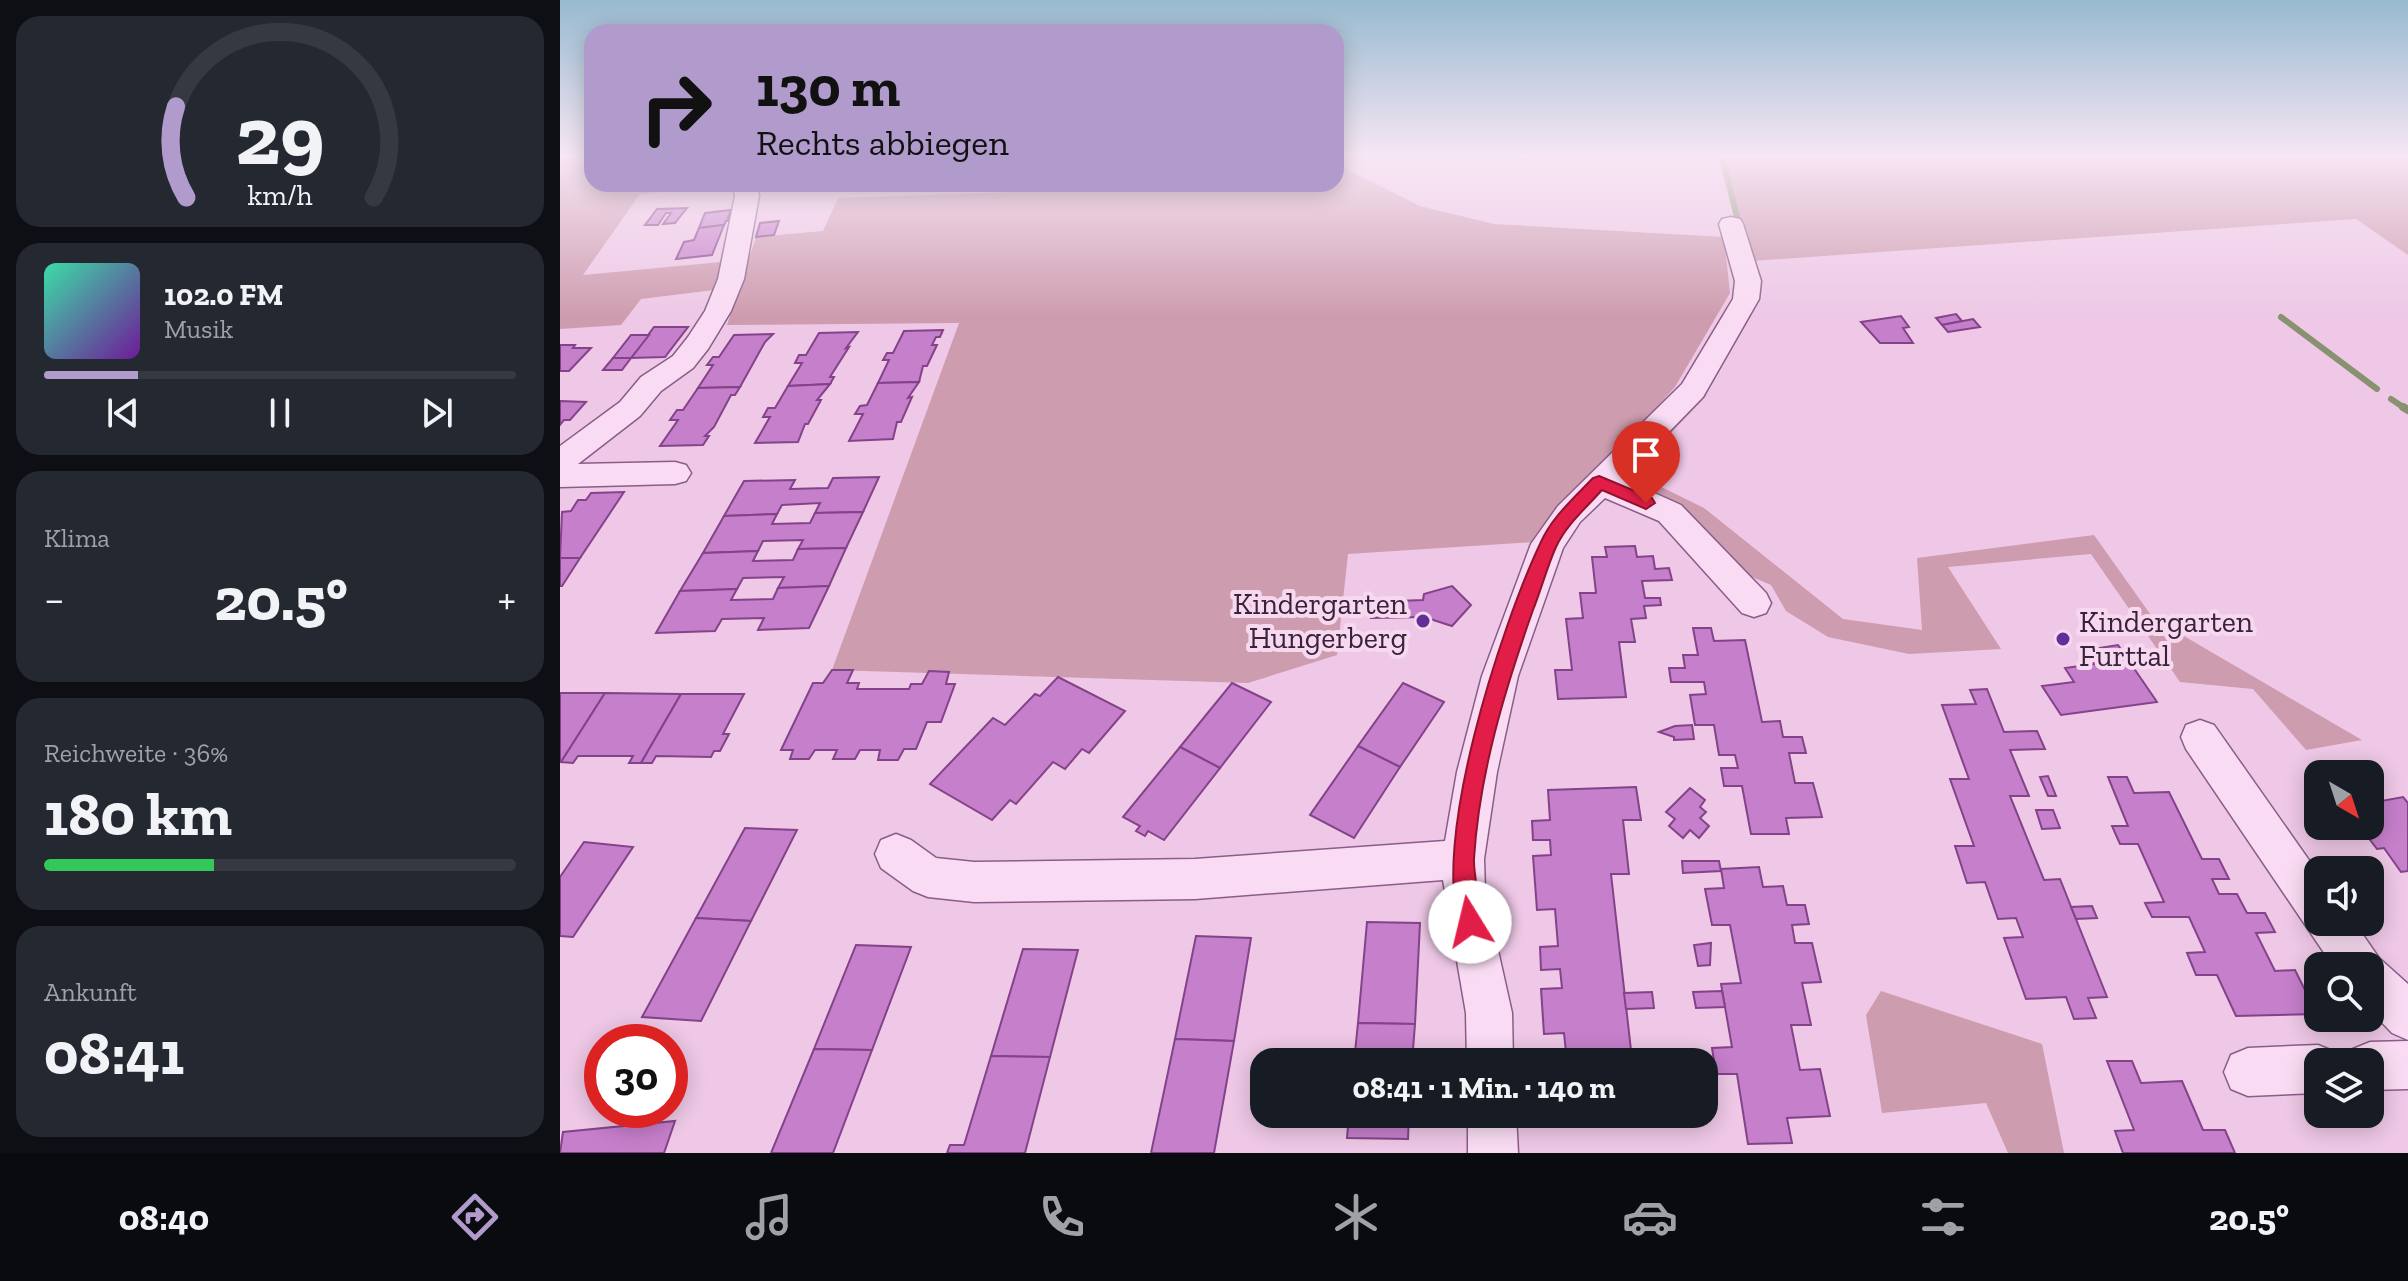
<!DOCTYPE html>
<html lang="de">
<meta charset="utf-8">
<style>
body{margin:0;font-family:"Zilla Slab",serif;background:#242831;color:#f1f3f6;height:100vh;display:flex;flex-direction:column;font-size:30px;white-space:nowrap}
*{box-sizing:border-box;margin:0}
p{font-size:26px;color:#9ea1a6}
.icon{flex:none;width:44px;height:44px;fill:none;stroke:currentColor;stroke-width:2;stroke-linecap:round;stroke-linejoin:round}
.map{position:relative;flex:1;overflow:hidden}
.side{display:flex;flex-direction:column;gap:16px;padding:16px;background:#0d0f14;width:560px}
.side>*{flex:none}
.guide{position:absolute;left:24px;top:24px;width:760px;height:168px;border-radius:24px;box-shadow:0 4px 20px #0003;background:#b19acc;color:#111;overflow:hidden}
.needle{width:52px;rotate:141deg}
.controls{position:absolute;left:1744px;top:760px;display:grid;gap:16px}
.controls a{display:grid;place-items:center;width:80px;height:80px;border-radius:16px;background:#171b24;box-shadow:0 4px 20px #0003;font-size:40px}
.speed{position:absolute;left:24px;top:1024px;display:flex;gap:16px;font-size:40px;font-weight:700;text-align:center}
.speed>*{display:grid;place-content:center;width:104px;height:104px;border-radius:50%;background:#171b24;box-shadow:0 4px 20px #0003;line-height:1}
.speed .limit{border:12px solid #d22;background:#fff;color:#111}
.pin{position:absolute;display:grid;place-items:center;width:68px;height:68px;color:#fff;margin:-82px -34px;border-radius:50% 50% 50% 0;rotate:-45deg;box-shadow:0 0 8px #0007}
.pin .icon{rotate:45deg}
.me{position:absolute;width:88px;margin:-44px;rotate:351deg;stroke-linejoin:round;filter:drop-shadow(0 0 6px #0008)}
.turn{display:flex;align-items:center;gap:28px;height:168px;padding:0 40px;font-size:36px}
.turn .icon{width:104px;height:104px;stroke-width:2.5}
.turn b{display:block;font-size:56px;line-height:68px}
.big{font-size:60px;font-weight:700;line-height:1.1}
.side .widget{flex:1;display:flex;flex-direction:column;justify-content:center;gap:12px;min-width:0;padding:0 28px;border-radius:24px;background:#242831}
.side .dial{align-items:center;gap:0}
.dial svg{height:208px;overflow:visible;fill:none;stroke:#363941;stroke-width:7;stroke-linecap:round;text-anchor:middle}
.dial text{fill:#f1f3f6;stroke:none}
.song{display:flex;align-items:center;gap:24px}
.cover{width:96px;height:96px;border-radius:12px;background:linear-gradient(135deg,hsl(160 70% 55%),hsl(280 70% 35%))}
.played{height:8px;border-radius:4px;background:linear-gradient(90deg,#b19acc 20%,#363941 20%)}
.keys{display:flex;justify-content:space-around;direction:ltr}
.heat{display:flex;justify-content:space-between;align-items:center;font-size:44px;direction:ltr}
.charge{height:12px;border-radius:6px;background:linear-gradient(90deg,#34c759 36%,#363941 0)}
.trip{position:absolute;left:690px;top:1048px;width:468px;height:80px;border-radius:24px;background:#171b24;box-shadow:0 4px 20px #0003;font-weight:700;line-height:80px;text-align:center}
.menu{display:flex;height:128px;justify-content:space-around;align-items:center;background:#090b0e;color:#9ea1a6}
.menu .icon{width:56px;height:56px}
.menu .on{color:#b19acc}
.menu b{font-size:36px;color:#f1f3f6}
main{display:flex;flex:1;min-height:0}
.map>svg:first-child{display:block}
.green{fill:#cd9cae}
.lines{fill:none;stroke-linecap:round;stroke-linejoin:round}
.stream-far1{stroke:#889170;stroke-width:6}
.stream{stroke:#889170;stroke-width:8}
.building{fill:#c67fcb;stroke:#834389;stroke-width:2}
.minor-casing{stroke:#8a5d89;stroke-width:3}
.minor{fill:#f9dcf3;fill-rule:evenodd}
.route{fill:#e11d48;stroke:#92132f;stroke-width:2}
.poi-dot{fill:#632e99;stroke:#f6d8ef;stroke-width:3}
.labels{text-anchor:middle;stroke-width:8;stroke-linejoin:round;paint-order:stroke}
.poi-label{font-size:30px;fill:#3b213b;stroke:#f6d8ef;text-anchor:end}
</style>
<main>
<section class="side">
<div class="widget dial"><svg viewBox="0 0 100 80">
<path d="M14 69A42 42 0 1 1 86 69"/>
<path d="M14 69A42 42 0 0 1 10 34" stroke="#b19acc"/>
<text x="50" y="56" font-size="32" font-weight="700">29</text>
<text x="50" y="72" font-size="11">km/h</text>
</svg></div>
<div class="widget">
<div class="song"><i class="cover"></i><div><b>102.0 FM</b><p>Musik</p></div></div>
<div class="played"></div>
<div class="keys"><svg class="icon" aria-label="previous" viewBox="0 0 24 24"><path d="M18 5L8 12l10 7zM5 5v14"/></svg><svg class="icon" aria-label="pause" viewBox="0 0 24 24"><path d="M8 5v14M16 5v14"/></svg><svg class="icon" aria-label="next" viewBox="0 0 24 24"><path d="M6 5l10 7-10 7zM19 5v14"/></svg></div>
</div>
<div class="widget"><p>Klima</p>
<div class="heat"><a>−</a><b class="big">20.5°</b><a>+</a></div>
</div>
<div class="widget"><p>Reichweite · 36%</p><b class="big">180 km</b><div class="charge"></div></div>
<div class="widget"><p>Ankunft</p><b class="big">08:41</b></div>
</section>
<div class="map">
<svg width="1848" height="1153" viewBox="0 0 1848 1153">
<rect width="100%" height="100%" fill="#eec8e6"/>
<!-- green -->
<g class="green">
<path d="M0 157H32V184H173L80 194 23 275 172 261 162 289 81 299 61 325 0 329Z"/>
<path d="M1164 157H1848V255L1796 219 1191 261Z"/>
<path d="M776 167H782L860 206 934 224 1164 237 1170 293 1115 387 975 542 788 554 777 655 688 683 272 670 399 323 167 325 196 237 263 231 278 198 455 192 558 184H776Z"/>
<path d="M1149 393 1073 473 1144 508 1283 619 1362 630 1357 558 1534 535 1593 618 1802 740 1746 750 1693 689 1620 682 1531 554 1388 567 1441 649 1349 654 1268 637 1226 611 1211 585 1169 567 1050 482Z"/>
<path d="M1321 991 1482 1044 1504 1153H1448L1426 1103 1322 1113 1306 1015Z"/>
</g>
<g class="lines">
<!-- stream-far1 -->
<g class="stream-far1">
<path d="M1162 157 1178 221"/>
<path d="M1721 317 1817 389"/>
<path d="M1831 399 1846 409"/>
</g>
<!-- stream -->
<path class="stream" d="M1843 407 1848 410"/>
</g>
<!-- building -->
<g class="building">
<path d="M127 208 115 223 103 224 111 213H106L98 225H85L97 209Z"/>
<path d="M171 210 168 218H172L171 220 166 221 164 225 139 228 145 213Z"/>
<path d="M219 221 214 235 196 237 200 223Z"/>
<path d="M164 225 152 255 116 259 124 242 134 240 139 228Z"/>
<path d="M1396 314 1402 321 1382 325 1376 318Z"/>
<path d="M1341 316 1349 327 1343 328 1353 343H1320L1301 322Z"/>
<path d="M1413 319 1420 327 1388 332 1382 325Z"/>
<path d="M94 327H128L105 357 71 358Z"/>
<path d="M383 330 380 337H376L372 345H377L367 366H363L359 382 318 383 329 360H323L327 353H333L344 331Z"/>
<path d="M298 332 286 348 289 347 270 377H274L270 384 228 386 242 363H235L239 355H246L259 333Z"/>
<path d="M213 334 205 342 180 387 138 388 153 365H147L153 357H159L174 335Z"/>
<path d="M71 335H89L71 358H53Z"/>
<path d="M0 345H15L13 348H31L9 371H0Z"/>
<path d="M53 358H71L62 370H43Z"/>
<path d="M359 382 348 398 352 397 341 422H337L333 439 289 441 303 414H295L300 406 307 405 318 383Z"/>
<path d="M270 384 257 400H261L248 424H245L238 442 195 443 210 417H203L208 408H215L228 386Z"/>
<path d="M180 387 175 395H171L154 427 145 436H149L143 445 100 446 118 420H110L117 410H123L138 388Z"/>
<path d="M0 401 26 402 10 420H4L0 425Z"/>
<path d="M319 477 303 512 255 513 260 503 222 505 217 514 164 516 184 481 235 480 230 489 268 488 273 478Z"/>
<path d="M64 492 20 558H0L2 512 11 511 18 500H26L31 493Z"/>
<path d="M303 512 286 548 238 549 243 540 203 541 198 551 143 553 164 516 217 514 212 524 250 523 255 513Z"/>
<path d="M1075 546 1077 557 1093 556 1095 569 1109 568 1112 580 1082 581 1085 598H1100L1101 605 1084 606 1086 618 1071 619 1075 642H1059L1066 697 998 699 995 670H1012L1006 619 1023 618 1020 593H1036L1032 557H1047L1045 547Z"/>
<path d="M286 548 269 586 218 588 224 577 183 578 177 589 120 591 143 553 198 551 193 561 233 560 238 549Z"/>
<path d="M0 558H20L2 586H0Z"/>
<path d="M269 586 249 628 198 630 204 618 162 619 155 631 96 633 120 591 177 589 171 600 213 599 218 588Z"/>
<path d="M892 586 911 605 892 626 864 617 811 618 812 602 863 600 864 594Z"/>
<path d="M1133 628H1151L1154 641 1185 640 1202 722 1220 721 1223 737H1242L1246 753H1229L1235 783H1253L1262 817 1226 818 1229 834H1191L1182 786H1164L1161 768H1178L1175 755H1159L1154 725H1135L1130 695 1146 694 1144 682H1111L1109 668H1125L1123 655H1138Z"/>
<path d="M1558 645 1597 702 1501 715 1482 686 1514 682 1505 668 1535 664 1527 650Z"/>
<path d="M272 670H293L287 683H299L297 689H349L351 684H362L369 671 389 672 386 684H395L381 722H367L356 749H344L338 760H318L320 750H300L295 759H273L277 750H255L249 759H230L233 750H221L253 683H263Z"/>
<path d="M498 677 565 711 529 753 522 749 505 769 493 762 456 804 450 800 432 820 370 784 433 718 445 725 475 694 480 696Z"/>
<path d="M672 683 711 702 660 768 620 747Z"/>
<path d="M843 683 884 702 840 767 798 746Z"/>
<path d="M1427 689 1444 732 1477 731 1485 749 1450 750 1469 796H1450L1484 880 1500 879 1547 997 1528 998 1536 1018 1514 1019 1506 997 1466 999 1444 938 1463 937 1456 918 1438 919 1425 882 1407 883 1395 846H1414L1390 779H1409L1382 705 1416 704 1410 690Z"/>
<path d="M0 693H45L1 762H0Z"/>
<path d="M45 693 121 694 81 763H69L73 756H18L13 763 1 762Z"/>
<path d="M121 694H184L163 734H169L160 751H154L151 757 96 756 92 763H81Z"/>
<path d="M1132 725 1134 739 1114 740V737L1099 732 1115 726Z"/>
<path d="M798 746 840 767 794 838 750 815Z"/>
<path d="M620 747 660 768 604 840 588 831 585 836 576 831 580 826 563 817Z"/>
<path d="M1488 776 1496 796H1488L1480 777Z"/>
<path d="M1548 777H1567L1574 793 1609 792 1642 859H1659L1669 879H1652L1659 894H1677L1687 913H1705L1715 932 1696 933 1715 971 1735 970 1757 1014 1676 1016 1657 975H1636L1627 953 1645 952 1629 917H1592L1585 903 1604 902 1578 844H1560L1552 826H1568Z"/>
<path d="M1076 787 1081 820H1063L1069 874H1051L1071 1050 1090 1049 1092 1062H1007L1004 1033 984 1034 981 989 1002 988 1000 969 981 970 980 947 998 946 995 909 977 910 973 856 991 855 990 840H973L972 821 990 820 988 790Z"/>
<path d="M1130 788 1145 800 1140 807 1146 812 1140 818 1149 826 1139 838 1130 830 1123 838 1109 826 1115 819 1106 812Z"/>
<path d="M1843 797 1848 803V871L1841 872 1824 848 1817 849 1804 832 1810 831 1807 826H1810V803Z"/>
<path d="M1476 810H1493L1500 828 1482 829Z"/>
<path d="M185 828 237 830 191 921 136 918Z"/>
<path d="M24 842 73 847 13 937 0 936V877Z"/>
<path d="M1122 861H1159L1161 871 1123 873Z"/>
<path d="M1199 867 1203 887 1223 886 1227 905H1245L1249 924 1232 925 1235 943H1252L1261 982 1242 983 1251 1025H1231L1240 1070 1260 1069 1270 1116 1227 1118 1232 1143 1188 1144 1177 1074H1156L1152 1048 1172 1047 1161 984 1181 983 1170 925H1152L1145 889 1164 888 1161 869Z"/>
<path d="M1532 906 1537 918 1516 919 1511 907Z"/>
<path d="M136 918 191 921 141 1021 82 1017Z"/>
<path d="M807 922 860 923 855 1024 798 1023Z"/>
<path d="M636 936 691 938 674 1041 615 1039Z"/>
<path d="M1151 943 1150 965 1138 966 1134 945Z"/>
<path d="M296 945 351 947 312 1050 254 1049Z"/>
<path d="M463 949 518 950 490 1057 431 1056Z"/>
<path d="M1162 991 1165 1007 1136 1008 1133 992Z"/>
<path d="M1092 992 1094 1008 1066 1009 1064 993Z"/>
<path d="M798 1023 855 1024 852 1062H794Z"/>
<path d="M615 1039 674 1041 654 1153H591Z"/>
<path d="M254 1049 312 1050 273 1153H211Z"/>
<path d="M431 1056 490 1057 465 1153H387L390 1145H404Z"/>
<path d="M1547 1061H1572L1581 1083 1622 1081 1643 1130H1665L1675 1153H1563L1555 1131 1574 1130Z"/>
<path d="M789 1114H849L848 1139 787 1138Z"/>
<path d="M989 1114H1077L1078 1121 990 1124Z"/>
<path d="M115 1121 104 1153H0L3 1132Z"/>
</g>
<g class="lines">
<!-- minor casing -->
<g class="minor-casing">
<g id="minor">
<path d="M173 184H197L199 196 184 279 171 311 148 349 133 368 101 391 80 416 18 464 115 462 126 465 131 473 126 481 115 484 0 487V446L60 402 81 377 113 356 128 337 145 311 158 279 175 196Z"/>
<path d="M1171 217 1180 219 1183 224 1201 281 1199 299 1143 397 1063 479 1121 505 1206 593 1211 603 1206 613 1194 617 1182 613 1099 521 1045 498 1020 522 1003 548 958 676 937 772 924 859 925 892 952 1013 953 1062H907L906 1013 883 880 635 899 414 902 368 897 353 891 321 868 315 854 321 840 336 834 351 840 376 858 414 862 635 859 885 841 897 772 922 676 971 544 998 506 1122 384 1173 299 1175 281 1159 224 1162 219Z"/>
<path d="M1640 720 1654 725 1758 873V922H1794L1819 958 1848 984V1040L1832 1033 1810 1010V966H1773L1626 749 1621 737 1626 725Z"/>
<path d="M1848 1041V1089L1810 1090V1062H1788L1793 1049 1810 1042Z"/>
<path d="M1758 1045 1775 1052 1779 1062H1758V1093L1688 1096 1671 1089 1664 1072 1671 1055 1688 1048Z"/>
<path d="M908 1114H956L958 1153H908Z"/>
</g>
</g>
<!-- minor -->
<use href="#minor" class="minor"/>
</g>
<!-- sky -->
<linearGradient id="sky" x2="0" y2="1"><stop stop-color="#97bacf"/><stop offset="0.49" stop-color="#f7e6f4"/><stop offset="1" stop-color="#f7e6f4" stop-opacity="0"/></linearGradient>
<rect width="1848" height="318" fill="url(#sky)"/>
<!-- route -->
<path class="route" d="M1039 476 1092 498 1095 503 1086 509 1042 490C1026 508 1006 525 996 547 987 567 981 590 973 610 945 689 919 774 914 859 913 879 925 914 918 930L910 934 902 930C868 848 942 624 980 544 991 518 1014 498 1033 478Z"/>
<!-- markers -->
<g class="poi-dot">
<circle cx="863" cy="621" r="8"/>
<circle cx="1503" cy="639" r="8"/>
</g>
<g class="labels">
<!-- poi labels -->
<g class="poi-label">
<text x="847" y="614">Kindergarten<tspan x="847" dy="34">Hungerberg</tspan></text>
<text x="1519" y="632" text-anchor="start">Kindergarten<tspan x="1519" dy="34">Furttal</tspan></text>
</g>
</g>
</svg>
<div class="controls">
<a><svg class="needle" viewBox="-14 -14 28 28"><path d="M0-13l5 13h-10z" fill="#e53935"/><path d="M0 13l5-13h-10z" fill="#9ea1a6"/></svg></a>
<a><svg class="icon" aria-label="sound" viewBox="0 0 24 24"><path d="M4 9h4l5-4v14l-5-4H4zM17 9q2 3 0 6"/></svg></a>
<a><svg class="icon" aria-label="search" viewBox="0 0 24 24"><circle cx="10" cy="10" r="6"/><path d="M15 15l6 6"/></svg></a>
<a><svg class="icon" aria-label="layers" viewBox="0 0 24 24"><path d="M12 4l9 5-9 5-9-5zM3 14l9 5 9-5"/></svg></a>
</div>
<div class="speed"><div class="limit">30</div></div>
<div class="pin" style="left:1086px;top:503px;background:#d93025"><svg class="icon" aria-label="arrive" viewBox="0 0 24 24"><path d="M6 21V4h12l-3 4 3 4H6"/></svg></div>
<svg class="me" style="left:910px;top:922px" viewBox="-20 -20 40 40"><circle r="19" fill="#fff"/><path d="M0-13L10 11 0 6-10 11z" fill="#e11d48"/></svg>
<div class="trip">08:41 · 1 Min. · 140 m</div>
<div class="guide">
<div class="turn"><svg class="icon" aria-label="right" viewBox="0 0 24 24"><path d="M7 20v-9h11M14 6l5 5-5 5"/></svg><div><b>130 m</b>Rechts abbiegen</div></div>
</div>
</div>
</main>
<nav class="menu">
<b>08:40</b>
<svg class="icon on" aria-label="directions" viewBox="0 0 24 24"><path d="M12 3l9 9-9 9-9-9zM9 14v-3h6M13 9l2 2-2 2"/></svg>
<svg class="icon" aria-label="music" viewBox="0 0 24 24"><path d="M9 18V5l10-2v13"/><circle cx="6" cy="18" r="3"/><circle cx="16" cy="16" r="3"/></svg>
<svg class="icon" aria-label="phone" viewBox="0 0 24 24"><path d="M5 4h4l2 5-3 2q2 4 5 5l2-3 5 2v4C11 20 4 13 5 4z"/></svg>
<svg class="icon" aria-label="climate" viewBox="0 0 24 24"><path d="M12 3v18M4 7l16 10M4 17L20 7"/></svg>
<svg class="icon" aria-label="car" viewBox="0 0 24 24"><path d="M5 17H2v-5l4-1 3-4h7l3 4 3 1v5h-3M9 17h6M6 11h13"/><circle cx="7" cy="17" r="2"/><circle cx="17" cy="17" r="2"/></svg>
<svg class="icon" aria-label="filters" viewBox="0 0 24 24"><path d="M4 7h16M4 17h16"/><circle cx="9" cy="7" r="2"/><circle cx="15" cy="17" r="2"/></svg>
<b>20.5°</b>
</nav>
